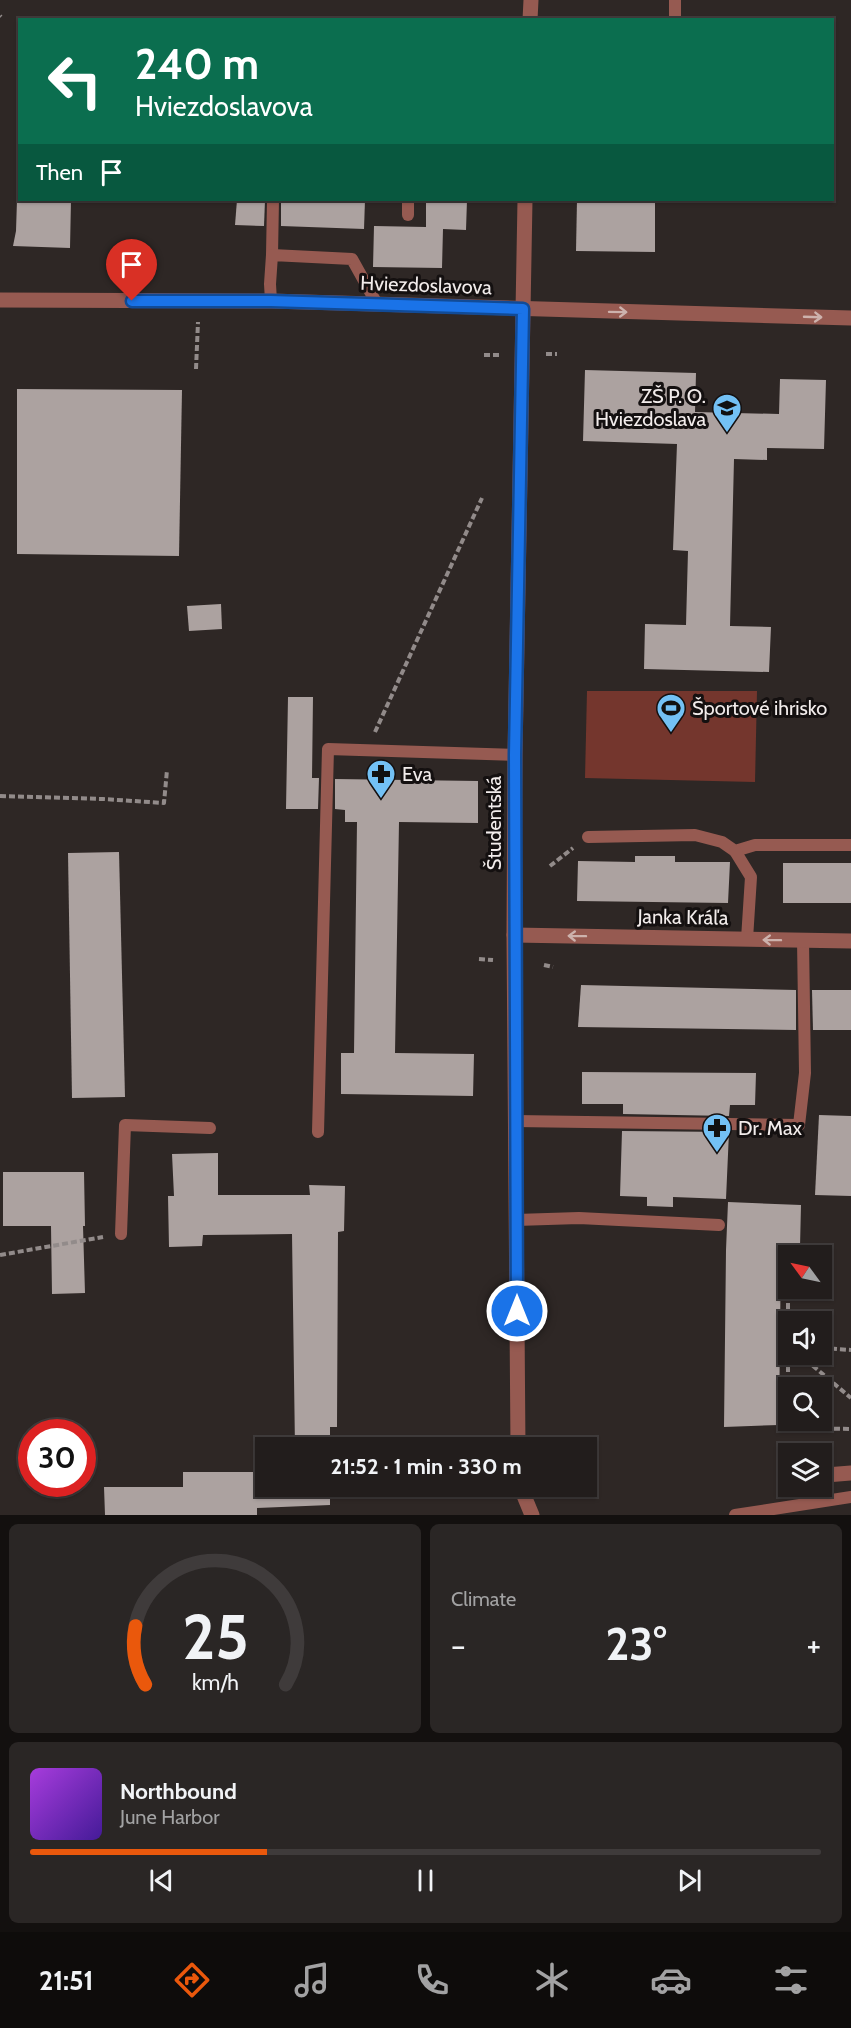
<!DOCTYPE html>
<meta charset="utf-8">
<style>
body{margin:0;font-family:Cabin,sans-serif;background:#2a2625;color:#f1f3f6;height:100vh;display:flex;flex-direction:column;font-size:22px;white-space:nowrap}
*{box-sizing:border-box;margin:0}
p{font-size:20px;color:#a2a2a3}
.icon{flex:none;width:33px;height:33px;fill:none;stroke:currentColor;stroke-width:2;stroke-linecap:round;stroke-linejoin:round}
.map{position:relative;height:1515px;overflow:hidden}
.panel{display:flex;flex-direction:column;gap:9px;padding:9px;background:#13100f;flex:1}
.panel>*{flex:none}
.top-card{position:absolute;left:18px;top:18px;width:816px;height:183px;border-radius:0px;box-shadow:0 2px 4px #0004,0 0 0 2px #3f3b3b;background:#0b6e4f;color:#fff;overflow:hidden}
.needle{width:39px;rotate:303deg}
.buttons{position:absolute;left:778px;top:1245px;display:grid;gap:12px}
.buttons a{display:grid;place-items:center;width:54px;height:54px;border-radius:0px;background:#221d1c;box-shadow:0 2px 4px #0004,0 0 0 2px #3f3b3b;font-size:30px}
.speed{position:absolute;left:18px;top:1419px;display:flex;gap:12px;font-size:30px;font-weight:700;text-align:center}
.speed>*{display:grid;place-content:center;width:78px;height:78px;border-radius:50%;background:#221d1c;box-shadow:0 2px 4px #0004,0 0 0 2px #3f3b3b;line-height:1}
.speed .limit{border:9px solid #d22;background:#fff;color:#111}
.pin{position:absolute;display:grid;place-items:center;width:51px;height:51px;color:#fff;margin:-62px -26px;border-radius:50% 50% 50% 0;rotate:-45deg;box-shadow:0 0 6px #0007}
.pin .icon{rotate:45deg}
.me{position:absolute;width:66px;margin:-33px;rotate:0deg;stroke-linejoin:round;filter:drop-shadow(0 0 4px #0008)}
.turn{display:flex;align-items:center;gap:21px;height:126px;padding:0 18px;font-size:27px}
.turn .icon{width:78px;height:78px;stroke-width:2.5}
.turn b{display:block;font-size:42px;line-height:51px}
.then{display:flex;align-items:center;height:57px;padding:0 18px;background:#0003;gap:12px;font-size:22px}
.big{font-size:45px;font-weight:700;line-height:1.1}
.panel .tile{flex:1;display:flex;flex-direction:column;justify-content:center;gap:9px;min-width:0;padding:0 21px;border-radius:9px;background:#2a2625}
.panel .dial{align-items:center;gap:0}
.dial svg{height:156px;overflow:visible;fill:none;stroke:#3f3b3b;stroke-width:7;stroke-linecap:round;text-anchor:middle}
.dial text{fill:#f1f3f6;stroke:none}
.song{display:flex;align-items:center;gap:18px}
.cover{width:72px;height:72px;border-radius:9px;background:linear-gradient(135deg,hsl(280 70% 55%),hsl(260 70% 35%))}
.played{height:6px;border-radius:3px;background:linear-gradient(90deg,#ea580c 30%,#3f3b3b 30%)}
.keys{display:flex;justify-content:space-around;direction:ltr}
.heat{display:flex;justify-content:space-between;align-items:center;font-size:33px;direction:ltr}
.panel .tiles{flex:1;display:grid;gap:9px;grid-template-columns:1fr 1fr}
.tile:last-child{grid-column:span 2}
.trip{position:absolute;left:255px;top:1437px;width:342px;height:60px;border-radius:0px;background:#221d1c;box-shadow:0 2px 4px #0004,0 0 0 2px #3f3b3b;font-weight:700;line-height:60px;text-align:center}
.menu{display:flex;height:96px;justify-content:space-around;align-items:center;background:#0e0c0b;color:#a2a2a3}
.menu .icon{width:42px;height:42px}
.menu .selected{color:#ea580c}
.menu b{font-size:27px;color:#f1f3f6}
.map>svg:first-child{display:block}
.green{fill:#74362d}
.building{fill:#aca2a0}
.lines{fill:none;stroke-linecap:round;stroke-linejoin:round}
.path{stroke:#928b8a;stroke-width:4;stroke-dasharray:6 3;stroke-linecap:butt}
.service{stroke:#965a51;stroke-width:12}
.pedestrian{stroke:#965a51;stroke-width:15}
.minor{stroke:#965a51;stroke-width:15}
.oneway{stroke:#cdb2ad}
.route-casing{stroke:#114b97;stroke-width:15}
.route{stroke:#1a73e8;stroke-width:10}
.labels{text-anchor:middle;stroke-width:6;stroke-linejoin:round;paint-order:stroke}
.street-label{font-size:20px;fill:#f2eceb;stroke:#141010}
.poi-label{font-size:20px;fill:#f2eceb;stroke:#141010;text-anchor:start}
</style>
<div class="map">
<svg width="851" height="1515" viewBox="0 0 851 1515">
<rect width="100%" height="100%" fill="#2e2725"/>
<!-- green -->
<path class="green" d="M587 691H757L755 782 585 778Z"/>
<!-- building -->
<g class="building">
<path d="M17 200H71L70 248 13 246 16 231Z"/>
<path d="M237 200H265L264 226 235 225Z"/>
<path d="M281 200H365L364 229 281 226Z"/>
<path d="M426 200H467L466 230 443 229 442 268 373 267 374 226 426 227Z"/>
<path d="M577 200H655V252L576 251Z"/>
<path d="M585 370 696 373 695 412 779 414 780 379 826 380 824 449 767 448V460L734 459 730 626 771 627 769 672 644 669 645 624 686 625 688 551 673 550 677 444 583 441Z"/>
<path d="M17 389 182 390 179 556 17 554Z"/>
<path d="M221 604 222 629 189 631 187 606Z"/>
<path d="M288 697H313L312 778H319L318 809H286Z"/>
<path d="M335 779 478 781V823L399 822 395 1053 474 1054 473 1096 341 1094V1053H354L357 822H345V810L335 809Z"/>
<path d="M119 852 125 1097 72 1098 68 853Z"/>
<path d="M635 856H675V862H730L728 903 577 901 578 861 635 862Z"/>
<rect x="783" y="863" width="68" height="40"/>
<path d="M581 985 796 990V1030L578 1027Z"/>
<path d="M812 990H851V1030H813Z"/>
<path d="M582 1072 756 1073 755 1105H730L729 1116 623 1114V1104H582Z"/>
<path d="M819 1115 851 1116V1196L815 1195Z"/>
<path d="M622 1131 729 1132 726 1199 673 1197V1207L647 1206V1197L620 1196Z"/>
<path d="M218 1153V1195H310L309 1185 345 1186 344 1231 338 1232 337 1427H330V1448H295L292 1234 203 1235 202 1246 169 1247 168 1196H174L172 1154Z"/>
<path d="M3 1172H84L85 1226H83L85 1293 52 1294 51 1226H3Z"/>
<path d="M728 1202 801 1205 800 1247 781 1246 779 1425 724 1427 726 1250Z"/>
<path d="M256 1455H266V1486H330V1505L257 1508V1515H105L104 1487H183V1472H257Z"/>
</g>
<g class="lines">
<!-- path -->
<g class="path">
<path d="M0 16 1 17"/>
<path d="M546 354H557"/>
<path d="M484 355H499"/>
<path d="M196 369 198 322"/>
<path d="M375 732 482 498"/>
<path d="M0 796 103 799 164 803 167 770"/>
<path d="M550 866 573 848"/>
<path d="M479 959 493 960"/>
<path d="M544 965 553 967"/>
<path d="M0 1255 103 1237"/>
<path d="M788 1267V1428L851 1429"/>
<path d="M822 1348 851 1350"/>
<path d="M799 1354 851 1398"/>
</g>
<!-- service -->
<g class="service">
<path d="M675 0V20"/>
<path d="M408 215V200"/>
<path d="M272 255 273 200"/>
<path d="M271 301 270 284 272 255 352 259 377 304"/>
<path d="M588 837 695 835 722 842 735 851 755 845H851"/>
<path d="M735 851 751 877 747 939"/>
<path d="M515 1121 799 1125 805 1073 803 940"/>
<path d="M318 1132 328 749 515 755"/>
<path d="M516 1220 579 1218 719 1225"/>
<path d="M121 1234 125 1125 210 1128"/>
<path d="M735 1515 851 1497"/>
</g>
<!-- pedestrian -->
<path class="pedestrian" d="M826 1475 851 1473"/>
<!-- minor -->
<g class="minor">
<path d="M530 20 531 0"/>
<path d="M0 300 271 301 851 318"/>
<path d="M514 935 851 941"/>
<path d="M518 1448 514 935 515 755 525 200"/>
<path d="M520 1486 532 1515"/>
</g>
</g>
<!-- one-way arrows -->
<defs><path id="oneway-shaft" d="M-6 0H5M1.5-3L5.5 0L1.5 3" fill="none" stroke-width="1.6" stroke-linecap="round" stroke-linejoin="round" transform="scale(1.5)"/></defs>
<g class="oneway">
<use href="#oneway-shaft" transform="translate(618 312) rotate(1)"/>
<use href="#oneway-shaft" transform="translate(813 317) rotate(2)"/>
<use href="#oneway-shaft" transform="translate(577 936) rotate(-179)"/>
<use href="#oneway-shaft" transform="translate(772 940) rotate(-179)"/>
</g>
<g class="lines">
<!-- route casing -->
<g class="route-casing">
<path id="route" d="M132 301H271L523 309 515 755 517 1311"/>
</g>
<!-- route -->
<use href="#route" class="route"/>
</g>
<!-- icons -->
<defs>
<g id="school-pin" transform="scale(1.5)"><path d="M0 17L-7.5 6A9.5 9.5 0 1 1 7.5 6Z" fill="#73c1f5" stroke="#141010"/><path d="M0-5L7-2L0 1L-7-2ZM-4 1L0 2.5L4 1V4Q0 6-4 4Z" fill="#111"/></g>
<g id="stadium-pin" transform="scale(1.5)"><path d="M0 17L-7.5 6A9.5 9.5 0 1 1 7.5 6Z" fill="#73c1f5" stroke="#141010"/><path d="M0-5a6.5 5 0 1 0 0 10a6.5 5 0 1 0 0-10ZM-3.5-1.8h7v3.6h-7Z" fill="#111"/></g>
<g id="pharmacy-pin" transform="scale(1.5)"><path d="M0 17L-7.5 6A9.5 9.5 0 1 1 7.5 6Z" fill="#73c1f5" stroke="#141010"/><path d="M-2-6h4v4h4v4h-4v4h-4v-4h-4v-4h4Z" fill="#111"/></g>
</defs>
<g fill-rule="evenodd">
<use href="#school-pin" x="727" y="408"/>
<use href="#stadium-pin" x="671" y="708"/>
<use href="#pharmacy-pin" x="381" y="774"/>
<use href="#pharmacy-pin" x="717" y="1128"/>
</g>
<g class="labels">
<!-- street labels -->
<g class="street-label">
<text transform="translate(426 285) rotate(2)" y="7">Hviezdoslavova</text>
<text transform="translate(494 823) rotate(-90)" y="7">Študentská</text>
<text transform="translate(683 917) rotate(1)" y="7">Janka Kráľa</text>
</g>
<!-- poi labels -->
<g class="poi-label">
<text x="706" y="403" text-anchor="end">ZŠ P. O.<tspan x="706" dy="23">Hviezdoslava</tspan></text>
<text x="692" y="715">Športové ihrisko</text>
<text x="402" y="781">Eva</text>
<text x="738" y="1135">Dr. Max</text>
</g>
</g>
</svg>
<div class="buttons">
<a><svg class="needle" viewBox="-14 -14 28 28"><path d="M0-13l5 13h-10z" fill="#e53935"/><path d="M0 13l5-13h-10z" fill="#a2a2a3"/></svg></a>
<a><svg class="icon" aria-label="sound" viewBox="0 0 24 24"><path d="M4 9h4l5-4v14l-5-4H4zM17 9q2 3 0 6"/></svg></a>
<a><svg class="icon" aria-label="search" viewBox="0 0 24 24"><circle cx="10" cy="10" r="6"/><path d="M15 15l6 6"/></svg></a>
<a><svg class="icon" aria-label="layers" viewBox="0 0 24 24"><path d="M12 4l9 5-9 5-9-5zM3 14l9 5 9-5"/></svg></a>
</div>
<div class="speed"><div class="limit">30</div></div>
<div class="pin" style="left:132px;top:301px;background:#d93025"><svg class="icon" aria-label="arrive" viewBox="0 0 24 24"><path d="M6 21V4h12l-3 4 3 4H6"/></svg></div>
<svg class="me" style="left:517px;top:1311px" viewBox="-20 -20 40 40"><circle r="17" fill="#1a73e8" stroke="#fff" stroke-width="3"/><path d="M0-11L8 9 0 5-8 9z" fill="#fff"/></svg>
<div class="trip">21:52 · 1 min · 330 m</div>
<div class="top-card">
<div class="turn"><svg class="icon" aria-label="left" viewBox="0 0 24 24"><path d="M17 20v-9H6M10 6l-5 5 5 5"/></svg><div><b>240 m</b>Hviezdoslavova</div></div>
<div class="then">Then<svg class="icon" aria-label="arrive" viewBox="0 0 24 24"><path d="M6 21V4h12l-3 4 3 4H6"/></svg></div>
</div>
</div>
<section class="panel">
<div class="tiles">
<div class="tile dial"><svg viewBox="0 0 100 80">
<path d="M14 69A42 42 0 1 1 86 69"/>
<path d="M14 69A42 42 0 0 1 9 39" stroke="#ea580c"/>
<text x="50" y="56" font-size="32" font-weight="700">25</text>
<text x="50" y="72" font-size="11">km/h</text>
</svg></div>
<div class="tile"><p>Climate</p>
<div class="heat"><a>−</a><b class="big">23°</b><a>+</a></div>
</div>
<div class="tile">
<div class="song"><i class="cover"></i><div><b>Northbound</b><p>June Harbor</p></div></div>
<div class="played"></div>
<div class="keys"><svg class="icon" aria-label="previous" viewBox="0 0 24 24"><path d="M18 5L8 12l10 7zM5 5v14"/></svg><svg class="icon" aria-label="pause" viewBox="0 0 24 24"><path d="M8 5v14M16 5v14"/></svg><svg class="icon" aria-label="next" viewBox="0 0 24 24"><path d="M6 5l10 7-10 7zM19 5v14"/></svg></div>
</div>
</div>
</section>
<nav class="menu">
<b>21:51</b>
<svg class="icon selected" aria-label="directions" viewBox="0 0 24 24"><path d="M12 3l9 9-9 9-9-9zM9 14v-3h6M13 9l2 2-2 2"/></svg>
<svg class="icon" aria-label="music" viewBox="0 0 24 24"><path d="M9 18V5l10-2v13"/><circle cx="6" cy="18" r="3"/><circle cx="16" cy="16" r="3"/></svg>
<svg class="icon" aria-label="phone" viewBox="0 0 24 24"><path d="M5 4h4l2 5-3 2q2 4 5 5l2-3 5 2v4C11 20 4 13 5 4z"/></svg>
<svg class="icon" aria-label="climate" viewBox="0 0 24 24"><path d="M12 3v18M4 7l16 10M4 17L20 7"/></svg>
<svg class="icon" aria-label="car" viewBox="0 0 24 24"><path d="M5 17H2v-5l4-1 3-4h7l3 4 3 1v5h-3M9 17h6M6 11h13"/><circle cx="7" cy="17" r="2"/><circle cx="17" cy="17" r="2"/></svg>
<svg class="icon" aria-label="filters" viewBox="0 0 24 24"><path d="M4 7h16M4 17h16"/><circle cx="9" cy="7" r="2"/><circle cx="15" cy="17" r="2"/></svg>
</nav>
